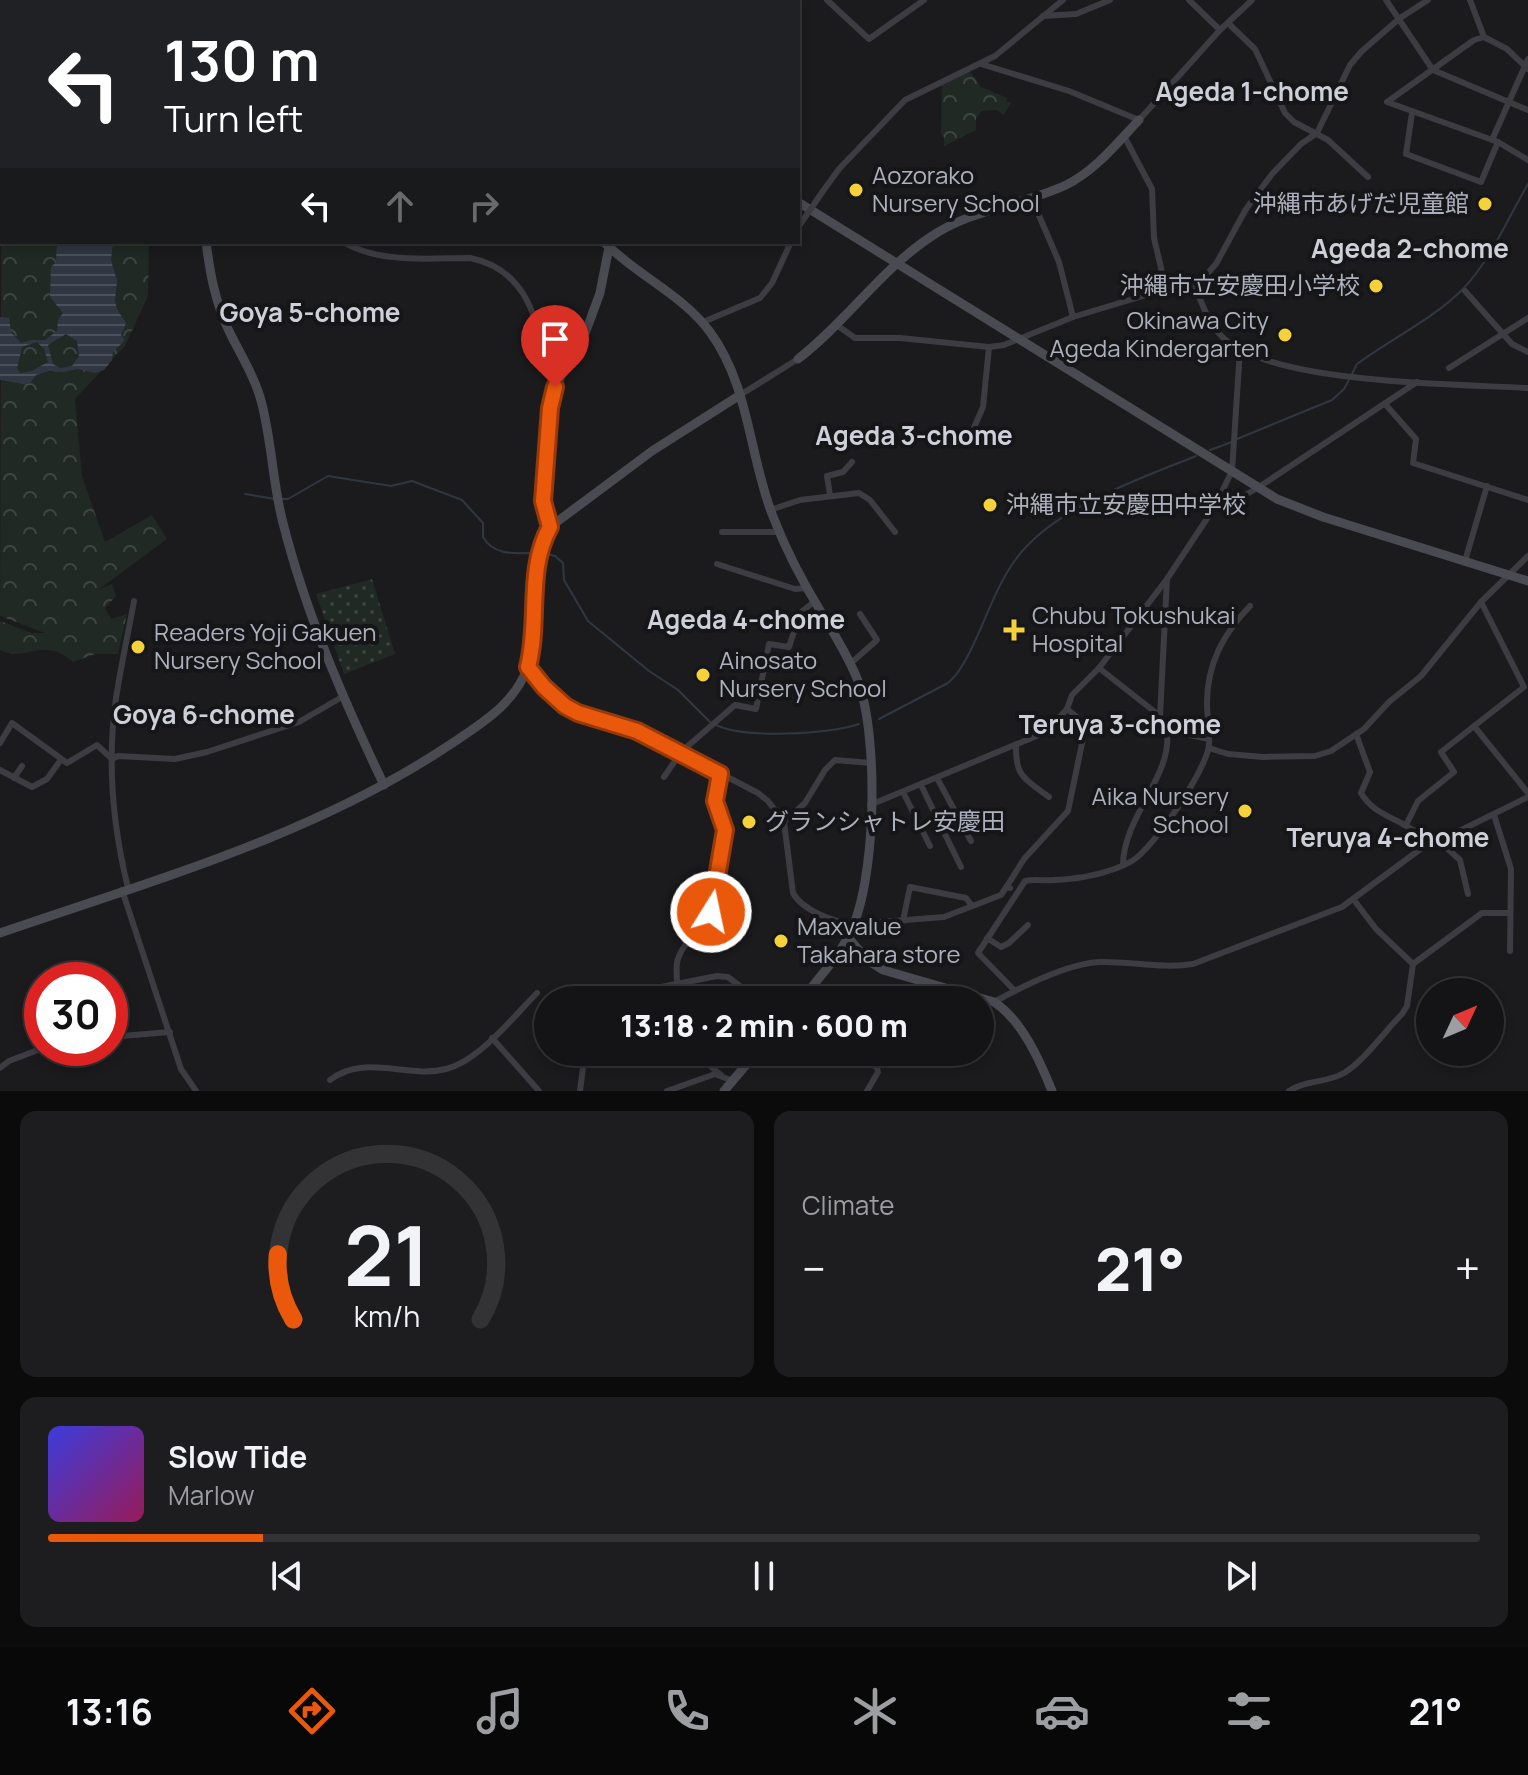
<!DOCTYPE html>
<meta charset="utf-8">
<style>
body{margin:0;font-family:Manrope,"Noto Sans JP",sans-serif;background:#1d1d1f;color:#f1f3f6;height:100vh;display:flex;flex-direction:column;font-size:30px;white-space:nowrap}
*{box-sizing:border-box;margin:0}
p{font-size:26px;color:#9d9ea1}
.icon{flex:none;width:44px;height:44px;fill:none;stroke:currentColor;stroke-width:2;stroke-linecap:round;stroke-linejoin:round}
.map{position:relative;height:1091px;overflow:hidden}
.side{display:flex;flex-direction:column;gap:20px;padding:20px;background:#0b0b0c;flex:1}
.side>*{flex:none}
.hud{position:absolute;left:0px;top:0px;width:800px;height:244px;box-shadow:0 4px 12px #0003,0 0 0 2px #333335;background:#202124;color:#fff;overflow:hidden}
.needle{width:52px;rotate:46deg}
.controls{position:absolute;left:1416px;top:978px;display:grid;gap:16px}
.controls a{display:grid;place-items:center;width:88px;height:88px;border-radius:50%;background:#141416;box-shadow:0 4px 12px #0003,0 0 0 2px #333335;font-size:40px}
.speed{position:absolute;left:24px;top:962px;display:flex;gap:16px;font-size:40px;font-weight:700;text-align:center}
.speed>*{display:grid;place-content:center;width:104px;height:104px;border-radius:50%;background:#141416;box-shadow:0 4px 12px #0003,0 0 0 2px #333335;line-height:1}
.speed .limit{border:12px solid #d22;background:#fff;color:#111}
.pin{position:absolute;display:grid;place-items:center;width:68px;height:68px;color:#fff;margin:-82px -34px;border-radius:50% 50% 50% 0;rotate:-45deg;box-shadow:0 0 8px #0007}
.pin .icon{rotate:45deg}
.me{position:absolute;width:88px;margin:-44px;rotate:10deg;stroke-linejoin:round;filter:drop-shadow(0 0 6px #0008)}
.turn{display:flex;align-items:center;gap:28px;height:168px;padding:0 32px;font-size:36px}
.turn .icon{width:104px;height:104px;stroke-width:2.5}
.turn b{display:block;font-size:56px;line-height:68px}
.lanes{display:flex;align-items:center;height:76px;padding:0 32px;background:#0003;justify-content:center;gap:40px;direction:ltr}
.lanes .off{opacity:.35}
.big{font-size:60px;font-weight:800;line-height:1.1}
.side .widget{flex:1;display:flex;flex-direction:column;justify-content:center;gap:12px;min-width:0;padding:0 28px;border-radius:16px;background:#1d1d1f}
.side .dial{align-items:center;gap:0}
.dial svg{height:208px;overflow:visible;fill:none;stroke:#333335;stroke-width:7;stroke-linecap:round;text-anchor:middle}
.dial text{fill:#f1f3f6;stroke:none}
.song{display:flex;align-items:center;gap:24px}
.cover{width:96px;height:96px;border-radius:12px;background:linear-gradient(135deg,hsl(240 70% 55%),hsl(330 70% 35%))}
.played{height:8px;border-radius:4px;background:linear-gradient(90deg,#ea580c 15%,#333335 15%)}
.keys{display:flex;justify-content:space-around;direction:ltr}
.heat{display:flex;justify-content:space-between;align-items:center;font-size:44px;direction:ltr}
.side .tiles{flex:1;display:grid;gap:20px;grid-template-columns:1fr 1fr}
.widget:last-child{grid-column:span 2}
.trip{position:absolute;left:534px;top:986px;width:460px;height:80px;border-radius:40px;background:#141416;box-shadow:0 4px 12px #0003,0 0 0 2px #333335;font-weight:800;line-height:80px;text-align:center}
.menu{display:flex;height:128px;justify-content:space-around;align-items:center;background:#080809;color:#9d9ea1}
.menu .icon{width:56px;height:56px}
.menu .current{color:#ea580c}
.menu b{font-size:36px;color:#f1f3f6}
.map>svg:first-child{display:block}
.grass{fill:url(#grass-dots)}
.forest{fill:url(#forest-crowns)}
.water{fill:url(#water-rules);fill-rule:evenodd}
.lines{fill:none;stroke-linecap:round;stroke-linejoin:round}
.stream{stroke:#303742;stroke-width:2}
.street{stroke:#3c3c42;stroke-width:6}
.secondary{stroke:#4a4a52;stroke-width:9}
.street-bridge{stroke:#3c3c42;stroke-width:6}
.route-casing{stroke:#983908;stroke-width:20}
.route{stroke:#ea580c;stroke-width:14}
.poi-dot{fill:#f5d13a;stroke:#161618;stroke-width:3}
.labels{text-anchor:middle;stroke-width:8;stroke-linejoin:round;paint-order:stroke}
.poi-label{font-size:24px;fill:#adb0bd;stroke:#161618;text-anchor:start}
.neighbourhood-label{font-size:26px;font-weight:bold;fill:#ced0d9;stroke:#161618}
</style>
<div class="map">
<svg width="1528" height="1091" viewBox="0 0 1528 1091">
<defs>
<pattern id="grass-dots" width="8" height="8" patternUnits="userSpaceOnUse" patternTransform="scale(2)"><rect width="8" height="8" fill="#202923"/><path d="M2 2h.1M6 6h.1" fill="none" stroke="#3e4641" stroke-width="1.8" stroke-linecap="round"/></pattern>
<pattern id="forest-crowns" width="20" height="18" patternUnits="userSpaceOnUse" patternTransform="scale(2)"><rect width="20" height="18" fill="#202923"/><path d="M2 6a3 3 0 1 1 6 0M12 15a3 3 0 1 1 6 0" fill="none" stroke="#3e4641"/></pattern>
<pattern id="water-rules" width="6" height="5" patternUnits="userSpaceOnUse" patternTransform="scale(2)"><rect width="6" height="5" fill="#303742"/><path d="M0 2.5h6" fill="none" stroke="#4b515b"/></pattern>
</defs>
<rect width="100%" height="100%" fill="#1b1b1d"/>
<!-- grass -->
<path class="grass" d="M372 579 395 654 344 674 316 594Z"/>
<!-- forest -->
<g class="forest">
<path d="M2 40V242H149L148 296 125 346 75 399 82 476 105 542 152 515 167 539 98 590 112 584 116 596 105 608 111 619 127 614 118 654H96L73 662C42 635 28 663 0 650V621L32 633H45L0 616Z"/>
<path d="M969 70 981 87 1007 98 1006 101 1011 103 1004 115 996 110 982 111 976 118V130L944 146V137L941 134 942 82Z"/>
</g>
<!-- water -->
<path class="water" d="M57 242H113L111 260 117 281 115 301 117 309 126 323 121 335 125 340 113 352 112 360 104 370 95 373 78 369 63 372 49 371 36 375 29 385 0 380V317L9 318 11 332 21 343 31 340H45L57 331 58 320 63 313 50 297 51 267 56 262ZM66 334 77 341 79 356 72 366 60 368 53 364 48 345ZM37 342 44 349 48 362 32 371 20 373 17 368 22 347Z"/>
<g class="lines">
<!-- stream -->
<g class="stream">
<path d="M1352 374 1357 364C1392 338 1432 320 1463 289 1490 261 1508 218 1528 184"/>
<path d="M1237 439 1332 400 1344 389 1349 380"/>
<path d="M1210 450 1232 442"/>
<path d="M245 494 275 499"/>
<path d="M281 499H288L328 476 391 486 412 481 462 500 483 523V537C494 557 518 553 538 553"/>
<path d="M544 553 555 556 563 563 564 580 588 621 649 671 678 690 710 722"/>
<path d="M879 719 948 683 956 675C981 640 990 594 1016 559 1053 508 1139 479 1196 456"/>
<path d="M716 725C745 739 828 734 859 724"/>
</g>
<!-- street -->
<g class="street">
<path d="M356 0V2"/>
<path d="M827 0 869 39 924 0"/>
<path d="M1189 0 1220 30"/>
<path d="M1386 0 1433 70 1528 110"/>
<path d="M1470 0 1484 37"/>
<path d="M256 2V0"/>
<path d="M477 2 481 0"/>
<path d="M1043 16 1076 14 1110 0"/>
<path d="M1228 23 1255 49 1285 113 1294 122 1328 140 1368 177"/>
<path d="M981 64 1069 91 1139 120 1220 30 1252 0"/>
<path d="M1528 69 1507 49 1484 37 1474 40 1387 102 1498 142 1528 160"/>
<path d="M1412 113 1406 154 1481 182 1498 142"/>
<path d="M1124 136 1152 189 1154 238 1166 289"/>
<path d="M1492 140 1528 59"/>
<path d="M823 191 839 169 905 100 995 56 1063 0"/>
<path d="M1031 197 1059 262 1073 317"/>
<path d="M343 242C381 264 428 258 470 258 536 271 537 335 555 387"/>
<path d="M1194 283C1202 304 1209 327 1227 341 1281 384 1456 384 1528 388"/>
<path d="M1465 291 1512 344 1528 352"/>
<path d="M703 322 760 298 772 283 791 242"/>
<path d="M838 326 855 338H900L989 347 1004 345 1073 317 1166 289 1184 287 1206 275 1216 264 1246 209 1272 174 1301 144 1317 133 1350 65 1362 51 1400 18 1428 0"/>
<path d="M1449 368 1528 318"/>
<path d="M740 395 798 359"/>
<path d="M1386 405 1416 439 1413 463 1528 500"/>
<path d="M969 439 983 407 989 347"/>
<path d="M830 495 827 476 843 472 852 462"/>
<path d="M1214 508 1225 507 1259 487 1417 382"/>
<path d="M770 510 800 500 859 493 870 500 895 532"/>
<path d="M722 532H779"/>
<path d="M1465 561 1487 486"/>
<path d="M717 564 795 589 807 588"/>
<path d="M850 664 877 640 860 614"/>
<path d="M528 667 544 687 565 706 578 713 637 731 668 746 758 793 768 801 784 822 793 893C802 910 835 923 854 924L944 917 1001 895 1007 886"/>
<path d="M1099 668 1160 716"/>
<path d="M1474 726 1528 793"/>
<path d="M1167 733H1180L1209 739"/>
<path d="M1356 734 1370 772 1361 793C1371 810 1386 815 1403 824 1412 829 1421 836 1430 842"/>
<path d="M0 743 12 723 67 763 97 745 112 759"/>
<path d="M1016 745C1015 777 1025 779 1049 797"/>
<path d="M1209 748 1228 754 1263 757 1315 756 1331 751 1364 729 1389 702 1421 676 1481 602 1528 556"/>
<path d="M112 759 118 756 175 759 207 752 299 722 342 697"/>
<path d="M0 770 32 787 47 779 60 761"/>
<path d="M664 777 681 752 735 705 756 709 769 644 789 647 800 613 815 601"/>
<path d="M14 778 22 766"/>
<path d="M937 778 971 841"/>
<path d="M921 785 961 867"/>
<path d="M903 792 930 846"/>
<path d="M870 805 1046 732 1067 709 1072 695 1099 668 1167 579 1214 508 1232 471 1240 350"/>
<path d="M1494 815 1511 869 1510 951"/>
<path d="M784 822 805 803 825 770 835 760 871 763"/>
<path d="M1406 825 1418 801 1454 772 1441 752 1524 687 1481 602"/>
<path d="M1439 841 1460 860 1468 894"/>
<path d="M1123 865C1123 818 1172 775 1167 734 1166 728 1162 721 1160 716L1167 579"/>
<path d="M128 888C113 827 107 761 116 698 121 666 128 634 134 601"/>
<path d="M1010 888 1007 886 1024 859 1068 811 1086 724 1067 709"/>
<path d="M122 890 181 1069 196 1091"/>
<path d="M1354 900 1376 929 1413 964"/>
<path d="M903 921 910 887 966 898 972 906"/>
<path d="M987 938 1001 947 1009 943 1028 925"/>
<path d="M677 984C677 977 676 969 677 963 680 943 704 930 711 912L725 830 715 801 720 774"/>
<path d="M671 985 692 1000"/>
<path d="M1015 991 978 953 1025 881C1035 879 1045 881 1055 880 1080 879 1111 873 1132 861 1153 849 1207 769 1209 745 1210 731 1207 717 1207 703 1207 663 1224 633 1250 606"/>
<path d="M634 1000 641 991 717 976 728 977 758 1000"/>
<path d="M994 1002C1023 986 1066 964 1099 962 1130 961 1162 969 1193 964L1342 907 1430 842 1439 841 1528 797"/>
<path d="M110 1037 170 1032"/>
<path d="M492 1038 539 1091"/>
<path d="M693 1052 721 1075"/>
<path d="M848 1052 877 1067 878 1072 867 1091"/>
<path d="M0 1068 9 1061 43 1048"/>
<path d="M330 1080C364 1053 407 1079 446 1069 479 1061 513 1017 537 993"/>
<path d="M580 1091 585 1052"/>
<path d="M667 1091 715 1074 733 1081"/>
<path d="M1289 1091C1305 1080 1327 1083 1344 1073 1365 1060 1384 1032 1402 1014L1407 1006 1413 964 1482 913H1510"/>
</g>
<!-- secondary -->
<g class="secondary">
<path d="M317 2 333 0"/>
<path d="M562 2V0"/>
<path d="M570 2 571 0"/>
<path d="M741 2 743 0"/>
<path d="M0 33 2 32"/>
<path d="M798 202 1277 499 1323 517 1528 581"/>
<path d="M206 242C210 273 215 302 229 331 239 352 253 373 260 397 272 438 272 482 283 523 306 614 344 701 384 785"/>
<path d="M604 242C636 275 682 294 710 332 749 385 749 454 772 514 785 548 802 581 821 612 834 634 849 657 858 681 879 737 877 885 848 937 836 960 817 980 801 1000"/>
<path d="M798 359C846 322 880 271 929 238 970 209 1021 206 1066 185 1095 171 1117 143 1139 120"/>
<path d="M550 527 543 501 552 396 555 387 586 331 600 293 609 247"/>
<path d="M0 933C154 880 315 835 451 744 476 727 503 711 519 685 550 636 522 577 550 527L652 451 740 395"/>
<path d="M848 937 867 960 883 970 994 1002C1022 1020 1040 1061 1052 1091"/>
<path d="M724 1091 757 1052"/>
</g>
<!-- street-bridge -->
<path class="street-bridge" d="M799 226 823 191"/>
</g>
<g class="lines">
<!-- route casing -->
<g class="route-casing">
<path id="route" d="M555 387 550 408 543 501 550 527C526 570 540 620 528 667L544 687 565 706 578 713 637 731 720 774 715 801 725 830 711 912"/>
</g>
<!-- route -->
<use href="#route" class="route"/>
</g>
<!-- markers -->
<g class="poi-dot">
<circle cx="856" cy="190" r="8"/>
<circle cx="1485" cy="204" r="8"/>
<circle cx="1376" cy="286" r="8"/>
<circle cx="1285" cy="335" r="8"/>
<circle cx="990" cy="505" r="8"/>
<path d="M1010 618h8v8h8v8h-8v8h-8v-8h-8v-8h8z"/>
<circle cx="138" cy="647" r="8"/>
<circle cx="703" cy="675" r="8"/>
<circle cx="1245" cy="811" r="8"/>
<circle cx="749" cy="822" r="8"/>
<circle cx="781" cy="941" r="8"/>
</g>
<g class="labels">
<!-- poi labels -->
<g class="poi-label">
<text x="872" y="184">Aozorako<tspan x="872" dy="28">Nursery School</tspan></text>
<text x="1469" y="212" text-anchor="end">沖縄市あげだ児童館</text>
<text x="1360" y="294" text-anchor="end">沖縄市立安慶田小学校</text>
<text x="1269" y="329" text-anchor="end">Okinawa City<tspan x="1269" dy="28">Ageda Kindergarten</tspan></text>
<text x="1006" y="513">沖縄市立安慶田中学校</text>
<text x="1032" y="624">Chubu Tokushukai<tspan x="1032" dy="28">Hospital</tspan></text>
<text x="154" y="641">Readers Yoji Gakuen<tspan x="154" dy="28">Nursery School</tspan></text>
<text x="719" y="669">Ainosato<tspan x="719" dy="28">Nursery School</tspan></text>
<text x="1229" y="805" text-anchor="end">Aika Nursery<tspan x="1229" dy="28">School</tspan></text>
<text x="765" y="830">グランシャトレ安慶田</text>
<text x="797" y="935">Maxvalue<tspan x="797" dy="28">Takahara store</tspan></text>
</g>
<!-- neighbourhood labels -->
<g class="neighbourhood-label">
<text x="1252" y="101">Ageda 1-chome</text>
<text x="1410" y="258">Ageda 2-chome</text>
<text x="310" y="322">Goya 5-chome</text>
<text x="914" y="445">Ageda 3-chome</text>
<text x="746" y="629">Ageda 4-chome</text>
<text x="204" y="724">Goya 6-chome</text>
<text x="1120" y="734">Teruya 3-chome</text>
<text x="1388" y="847">Teruya 4-chome</text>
</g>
</g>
</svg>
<div class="controls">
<a><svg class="needle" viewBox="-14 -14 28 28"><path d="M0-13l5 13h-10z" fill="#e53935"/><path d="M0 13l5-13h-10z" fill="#9d9ea1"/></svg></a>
</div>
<div class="speed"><div class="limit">30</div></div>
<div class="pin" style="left:555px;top:387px;background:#d93025"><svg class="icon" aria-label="arrive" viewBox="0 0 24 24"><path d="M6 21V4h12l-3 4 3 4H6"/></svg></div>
<svg class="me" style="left:711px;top:912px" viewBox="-20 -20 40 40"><circle r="17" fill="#ea580c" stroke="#fff" stroke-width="3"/><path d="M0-11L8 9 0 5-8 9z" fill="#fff"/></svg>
<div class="trip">13:18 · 2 min · 600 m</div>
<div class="hud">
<div class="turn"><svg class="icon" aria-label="left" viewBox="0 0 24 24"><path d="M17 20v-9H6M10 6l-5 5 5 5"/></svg><div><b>130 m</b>Turn left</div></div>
<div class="lanes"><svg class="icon" aria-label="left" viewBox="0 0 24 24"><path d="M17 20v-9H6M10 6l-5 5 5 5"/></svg><svg class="icon off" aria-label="ahead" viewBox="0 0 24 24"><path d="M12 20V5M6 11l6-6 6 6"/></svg><svg class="icon off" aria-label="right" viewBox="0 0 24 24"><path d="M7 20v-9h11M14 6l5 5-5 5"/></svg></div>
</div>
</div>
<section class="side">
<div class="tiles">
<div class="widget dial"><svg viewBox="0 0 100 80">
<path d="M14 69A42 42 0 1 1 86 69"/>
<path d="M14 69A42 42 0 0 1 8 44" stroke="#ea580c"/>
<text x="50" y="56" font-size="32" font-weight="700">21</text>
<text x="50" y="72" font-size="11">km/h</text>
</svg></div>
<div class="widget"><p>Climate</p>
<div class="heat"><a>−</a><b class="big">21°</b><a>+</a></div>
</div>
<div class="widget">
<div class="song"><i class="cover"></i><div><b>Slow Tide</b><p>Marlow</p></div></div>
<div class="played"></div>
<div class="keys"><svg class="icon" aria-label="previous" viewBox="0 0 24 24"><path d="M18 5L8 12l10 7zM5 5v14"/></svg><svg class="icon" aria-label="pause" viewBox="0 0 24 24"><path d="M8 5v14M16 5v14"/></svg><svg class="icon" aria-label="next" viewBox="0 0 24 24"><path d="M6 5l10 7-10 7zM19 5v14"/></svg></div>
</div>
</div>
</section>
<nav class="menu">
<b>13:16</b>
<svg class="icon current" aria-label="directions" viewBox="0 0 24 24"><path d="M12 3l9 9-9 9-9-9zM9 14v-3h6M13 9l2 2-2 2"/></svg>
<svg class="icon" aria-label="music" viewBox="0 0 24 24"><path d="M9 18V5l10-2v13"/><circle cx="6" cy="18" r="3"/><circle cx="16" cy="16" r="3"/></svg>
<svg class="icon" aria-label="phone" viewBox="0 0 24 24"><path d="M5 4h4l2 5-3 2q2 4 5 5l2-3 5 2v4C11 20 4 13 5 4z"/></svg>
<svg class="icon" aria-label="climate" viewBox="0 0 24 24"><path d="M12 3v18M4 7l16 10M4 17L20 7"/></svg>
<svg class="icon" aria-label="car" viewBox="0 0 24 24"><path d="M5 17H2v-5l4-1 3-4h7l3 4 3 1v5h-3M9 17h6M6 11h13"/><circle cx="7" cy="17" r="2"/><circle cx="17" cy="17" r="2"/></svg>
<svg class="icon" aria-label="filters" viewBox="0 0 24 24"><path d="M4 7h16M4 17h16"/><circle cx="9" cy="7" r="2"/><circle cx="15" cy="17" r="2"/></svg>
<b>21°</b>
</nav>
